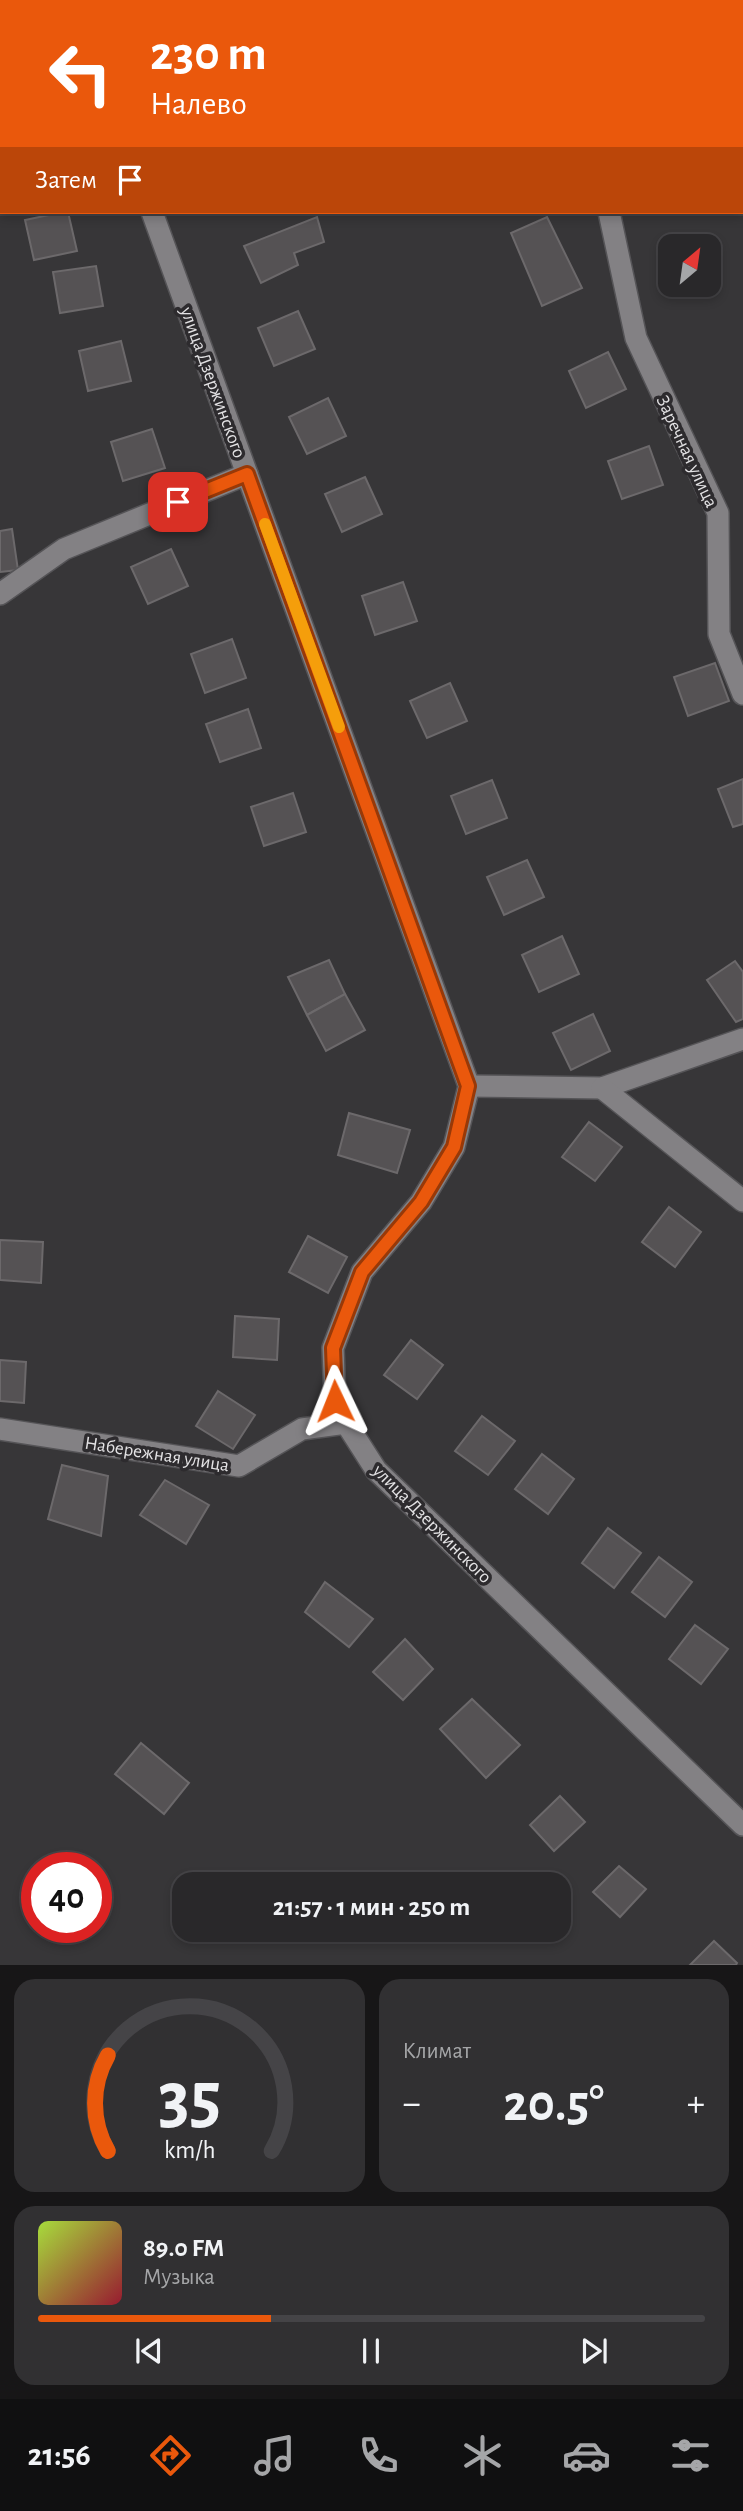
<!DOCTYPE html>
<html lang="ru">
<meta charset="utf-8">
<style>
body{margin:0;font-family:"Alegreya Sans",sans-serif;background:#313032;color:#f1f3f6;height:100vh;display:flex;flex-direction:column;font-size:26px;white-space:nowrap}
*{box-sizing:border-box;margin:0}
p{font-size:23px;color:#a5a6a8}
.icon{flex:none;width:38px;height:38px;fill:none;stroke:currentColor;stroke-width:2;stroke-linecap:round;stroke-linejoin:round}
.map{position:relative;height:1965px;overflow:hidden}
.side{display:flex;flex-direction:column;gap:14px;padding:14px;background:#171617;flex:1}
.side>*{flex:none}
.guide{position:absolute;left:0px;top:0px;width:744px;height:214px;box-shadow:0 4px 10px #0003,0 0 0 2px #454447;background:#ea580c;color:#fff;overflow:hidden}
.needle{width:46px;rotate:29deg}
.tools{position:absolute;left:658px;top:234px;display:grid;gap:14px}
.tools a{display:grid;place-items:center;width:63px;height:63px;border-radius:14px;background:#29282a;box-shadow:0 4px 10px #0003,0 0 0 2px #454447;font-size:35px}
.speed{position:absolute;left:21px;top:1852px;display:flex;gap:14px;font-size:35px;font-weight:700;text-align:center}
.speed>*{display:grid;place-content:center;width:91px;height:91px;border-radius:50%;background:#29282a;box-shadow:0 4px 10px #0003,0 0 0 2px #454447;line-height:1}
.speed .limit{border:10px solid #d22;background:#fff;color:#111}
.pin{position:absolute;display:grid;place-items:center;width:60px;height:60px;color:#fff;margin:-30px;border-radius:14px;box-shadow:0 4px 10px #0006}
.me{position:absolute;width:77px;margin:-38px;rotate:358deg;stroke-linejoin:round;filter:drop-shadow(0 0 5px #0008)}
.turn{display:flex;align-items:center;gap:24px;height:147px;padding:0 35px;font-size:32px}
.turn .icon{width:91px;height:91px;stroke-width:2.5}
.turn b{display:block;font-size:49px;line-height:60px}
.then{display:flex;align-items:center;height:66px;padding:0 35px;background:#0003;gap:14px;font-size:26px}
.big{font-size:52px;font-weight:600;line-height:1.1}
.side .card{flex:1;display:flex;flex-direction:column;justify-content:center;gap:10px;min-width:0;padding:0 24px;border-radius:21px;background:#313032}
.side .dial{align-items:center;gap:0}
.dial svg{height:182px;overflow:visible;fill:none;stroke:#454447;stroke-width:7;stroke-linecap:round;text-anchor:middle}
.dial text{fill:#f1f3f6;stroke:none}
.song{display:flex;align-items:center;gap:21px}
.cover{width:84px;height:84px;border-radius:10px;background:linear-gradient(135deg,hsl(80 70% 55%),hsl(350 70% 35%))}
.played{height:7px;border-radius:4px;background:linear-gradient(90deg,#ea580c 35%,#454447 35%)}
.keys{display:flex;justify-content:space-around;direction:ltr}
.heat{display:flex;justify-content:space-between;align-items:center;font-size:38px;direction:ltr}
.side .tiles{flex:1;display:grid;gap:14px;grid-template-columns:1fr 1fr}
.card:last-child{grid-column:span 2}
.trip{position:absolute;left:172px;top:1872px;width:399px;height:70px;border-radius:21px;background:#29282a;box-shadow:0 4px 10px #0003,0 0 0 2px #454447;font-weight:600;line-height:70px;text-align:center}
.dock{display:flex;height:112px;justify-content:space-around;align-items:center;background:#101011;color:#a5a6a8}
.dock .icon{width:49px;height:49px}
.dock .selected{color:#ea580c}
.dock b{font-size:32px;color:#f1f3f6}
.map>svg:first-child{display:block}
.building{fill:#555254;stroke:#6c696b;stroke-width:2}
.lines{fill:none;stroke-linecap:round;stroke-linejoin:round}
.minor-casing{stroke:#555457;stroke-width:24}
.minor{stroke:#838184;stroke-width:21}
.route-casing{stroke:#983908;stroke-width:18}
.route{stroke:#ea580c;stroke-width:12}
.slow{stroke:#f59e0b;stroke-width:12}
.labels{text-anchor:middle;stroke-width:7;stroke-linejoin:round;paint-order:stroke}
.street-label{font-size:19px;fill:#e3e2e4;stroke:#2d2b2e}
</style>
<div class="map">
<svg width="743" height="1965" viewBox="0 0 743 1965">
<rect width="100%" height="100%" fill="#373638"/>
<!-- building -->
<g class="building">
<path d="M423 0H469L423 2Z"/>
<path d="M0 19 2 29 0 56Z"/>
<path d="M63 212H68L77 251 34 260 25 220Z"/>
<path d="M317 217 324 242 294 253 298 265 261 283 244 246Z"/>
<path d="M547 217 582 288 542 306 511 233Z"/>
<path d="M96 266 103 306 60 313 53 272Z"/>
<path d="M298 311 315 349 274 366 258 328Z"/>
<path d="M121 341 131 381 88 391 79 351Z"/>
<path d="M608 352 626 389 586 408 569 371Z"/>
<path d="M328 398 346 436 307 454 289 417Z"/>
<path d="M152 429 165 468 123 481 111 442Z"/>
<path d="M649 446 663 485 622 499 608 461Z"/>
<path d="M365 477 382 514 342 532 325 494Z"/>
<path d="M12 529 18 570 0 572V531Z"/>
<path d="M171 549 188 586 148 604 131 567Z"/>
<path d="M403 582 417 621 375 635 362 596Z"/>
<path d="M232 639 246 678 205 693 191 654Z"/>
<path d="M715 663 729 701 688 716 674 677Z"/>
<path d="M450 683 467 721 427 738 410 701Z"/>
<path d="M248 709 261 748 220 762 206 724Z"/>
<path d="M743 779V824L733 827 718 789Z"/>
<path d="M492 780 507 818 466 834 451 796Z"/>
<path d="M293 793 306 832 264 846 251 807Z"/>
<path d="M527 860 544 897 504 915 487 877Z"/>
<path d="M562 936 579 974 539 992 522 955Z"/>
<path d="M329 960 345 994 307 1015 288 977Z"/>
<path d="M735 961 743 972V1019L736 1022 707 980Z"/>
<path d="M345 994 365 1030 326 1051 307 1015Z"/>
<path d="M593 1014 610 1051 571 1070 553 1033Z"/>
<path d="M349 1113 410 1130 397 1173 338 1155Z"/>
<path d="M589 1122 622 1147 595 1181 562 1157Z"/>
<path d="M669 1207 701 1232 675 1267 642 1242Z"/>
<path d="M308 1236 347 1257 328 1293 289 1272Z"/>
<path d="M0 1240 43 1242 41 1283 0 1280Z"/>
<path d="M235 1316 279 1319 277 1360 233 1357Z"/>
<path d="M411 1340 443 1365 417 1399 384 1375Z"/>
<path d="M0 1360 26 1362 24 1403 0 1401Z"/>
<path d="M218 1391 255 1415 233 1449 196 1426Z"/>
<path d="M482 1416 515 1441 488 1475 455 1451Z"/>
<path d="M542 1454 574 1479 548 1514 515 1489Z"/>
<path d="M62 1465 108 1476 101 1536 48 1519Z"/>
<path d="M165 1480 209 1505 186 1544 140 1515Z"/>
<path d="M608 1528 641 1553 614 1588 582 1563Z"/>
<path d="M659 1557 692 1582 665 1617 632 1592Z"/>
<path d="M325 1582 373 1619 349 1647 305 1612Z"/>
<path d="M695 1625 728 1649 701 1684 669 1659Z"/>
<path d="M405 1639 433 1669 403 1700 373 1672Z"/>
<path d="M472 1699 520 1745 486 1778 440 1729Z"/>
<path d="M141 1743 189 1783 164 1814 115 1774Z"/>
<path d="M560 1796 585 1822 554 1851 530 1825Z"/>
<path d="M619 1866 646 1889 620 1917 593 1892Z"/>
<path d="M714 1941 737 1963 736 1965H690Z"/>
</g>
<g class="lines">
<!-- minor casing -->
<g class="minor-casing">
<g id="minor">
<path d="M75 0 76 2"/>
<path d="M552 0 553 2"/>
<path d="M152 212 469 1086 454 1147 421 1202 362 1272 333 1348 335 1401 346 1423 376 1470 743 1825"/>
<path d="M609 212 636 338 718 513 719 634 743 694"/>
<path d="M0 594 64 549 247 474"/>
<path d="M469 1086 602 1088 743 1039"/>
<path d="M602 1088 743 1201"/>
<path d="M0 1429 239 1466 302 1429 346 1423"/>
</g>
</g>
<!-- minor -->
<use href="#minor" class="minor"/>
</g>
<g class="lines">
<!-- route casing -->
<g class="route-casing">
<path id="route" d="M178 502 247 474 468 1086 454 1147 421 1202 362 1272 333 1348 335 1401"/>
</g>
<!-- route -->
<use href="#route" class="route"/>
<!-- slow -->
<path class="slow" d="M265 524 339 727"/>
</g>
<g class="labels">
<!-- street labels -->
<g class="street-label">
<text transform="translate(214 382) rotate(70)" y="7">улица Дзержинского</text>
<text transform="translate(688 451) rotate(65)" y="7">Заречная улица</text>
<text transform="translate(157 1453) rotate(9)" y="7">Набережная улица</text>
<text transform="translate(433 1523) rotate(45)" y="7">улица Дзержинского</text>
</g>
</g>
</svg>
<div class="tools">
<a><svg class="needle" viewBox="-14 -14 28 28"><path d="M0-13l5 13h-10z" fill="#e53935"/><path d="M0 13l5-13h-10z" fill="#a5a6a8"/></svg></a>
</div>
<div class="speed"><div class="limit">40</div></div>
<div class="pin" style="left:178px;top:502px;background:#d93025"><svg class="icon" aria-label="arrive" viewBox="0 0 24 24"><path d="M6 21V4h12l-3 4 3 4H6"/></svg></div>
<svg class="me" style="left:335px;top:1401px" viewBox="-20 -20 40 40"><path d="M0-17L14 15 0 8-14 15z" fill="#ea580c" stroke="#fff" stroke-width="4"/></svg>
<div class="trip">21:57 · 1 мин · 250 m</div>
<div class="guide">
<div class="turn"><svg class="icon" aria-label="left" viewBox="0 0 24 24"><path d="M17 20v-9H6M10 6l-5 5 5 5"/></svg><div><b>230 m</b>Налево</div></div>
<div class="then">Затем<svg class="icon" aria-label="arrive" viewBox="0 0 24 24"><path d="M6 21V4h12l-3 4 3 4H6"/></svg></div>
</div>
</div>
<section class="side">
<div class="tiles">
<div class="card dial"><svg viewBox="0 0 100 80">
<path d="M14 69A42 42 0 1 1 86 69"/>
<path d="M14 69A42 42 0 0 1 14 27" stroke="#ea580c"/>
<text x="50" y="56" font-size="32" font-weight="700">35</text>
<text x="50" y="72" font-size="11">km/h</text>
</svg></div>
<div class="card"><p>Климат</p>
<div class="heat"><a>−</a><b class="big">20.5°</b><a>+</a></div>
</div>
<div class="card">
<div class="song"><i class="cover"></i><div><b>89.0 FM</b><p>Музыка</p></div></div>
<div class="played"></div>
<div class="keys"><svg class="icon" aria-label="previous" viewBox="0 0 24 24"><path d="M18 5L8 12l10 7zM5 5v14"/></svg><svg class="icon" aria-label="pause" viewBox="0 0 24 24"><path d="M8 5v14M16 5v14"/></svg><svg class="icon" aria-label="next" viewBox="0 0 24 24"><path d="M6 5l10 7-10 7zM19 5v14"/></svg></div>
</div>
</div>
</section>
<nav class="dock">
<b>21:56</b>
<svg class="icon selected" aria-label="directions" viewBox="0 0 24 24"><path d="M12 3l9 9-9 9-9-9zM9 14v-3h6M13 9l2 2-2 2"/></svg>
<svg class="icon" aria-label="music" viewBox="0 0 24 24"><path d="M9 18V5l10-2v13"/><circle cx="6" cy="18" r="3"/><circle cx="16" cy="16" r="3"/></svg>
<svg class="icon" aria-label="phone" viewBox="0 0 24 24"><path d="M5 4h4l2 5-3 2q2 4 5 5l2-3 5 2v4C11 20 4 13 5 4z"/></svg>
<svg class="icon" aria-label="climate" viewBox="0 0 24 24"><path d="M12 3v18M4 7l16 10M4 17L20 7"/></svg>
<svg class="icon" aria-label="car" viewBox="0 0 24 24"><path d="M5 17H2v-5l4-1 3-4h7l3 4 3 1v5h-3M9 17h6M6 11h13"/><circle cx="7" cy="17" r="2"/><circle cx="17" cy="17" r="2"/></svg>
<svg class="icon" aria-label="filters" viewBox="0 0 24 24"><path d="M4 7h16M4 17h16"/><circle cx="9" cy="7" r="2"/><circle cx="15" cy="17" r="2"/></svg>
</nav>
